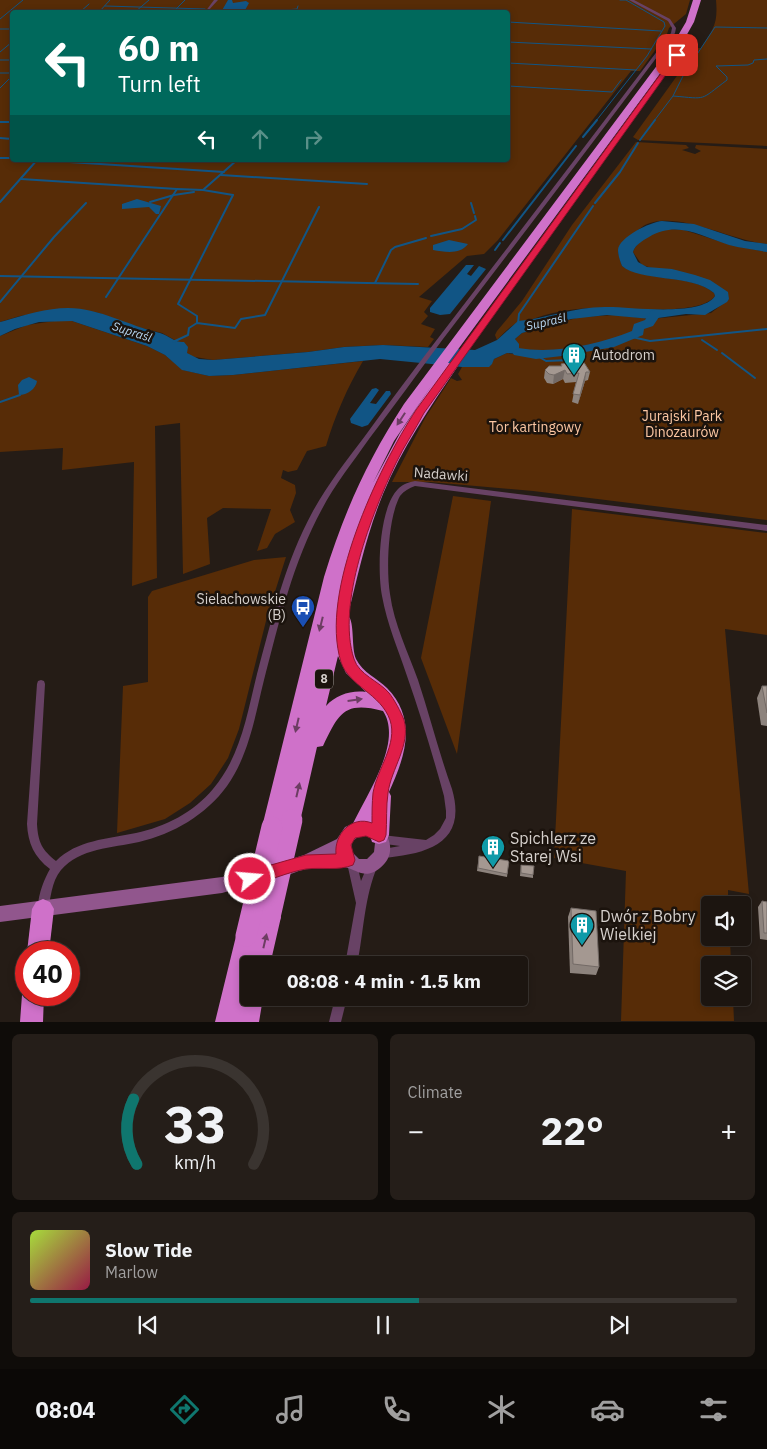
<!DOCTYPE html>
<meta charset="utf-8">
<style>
body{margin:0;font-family:"IBM Plex Sans",sans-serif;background:#251e19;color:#f1f3f6;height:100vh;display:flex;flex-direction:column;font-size:19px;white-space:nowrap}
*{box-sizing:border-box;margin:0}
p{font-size:16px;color:#a09f9f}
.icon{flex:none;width:28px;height:28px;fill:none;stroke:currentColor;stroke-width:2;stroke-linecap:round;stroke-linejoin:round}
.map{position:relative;height:1022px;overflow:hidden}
.details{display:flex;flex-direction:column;gap:12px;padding:12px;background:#0f0c09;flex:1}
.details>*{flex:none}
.hud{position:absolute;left:10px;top:10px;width:500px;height:152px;border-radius:5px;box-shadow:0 2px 8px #0003,0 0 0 1px #3a3430;background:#00695c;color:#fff;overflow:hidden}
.tools{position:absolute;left:701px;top:896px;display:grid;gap:10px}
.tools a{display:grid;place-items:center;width:50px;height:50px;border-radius:5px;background:#1c1510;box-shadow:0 2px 8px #0003,0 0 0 1px #3a3430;font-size:25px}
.speed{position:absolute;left:15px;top:941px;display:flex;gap:10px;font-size:25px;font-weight:700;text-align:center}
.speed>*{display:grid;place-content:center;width:65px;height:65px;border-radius:50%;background:#1c1510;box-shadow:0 2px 8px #0003,0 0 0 1px #3a3430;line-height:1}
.speed .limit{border:8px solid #d22;background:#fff;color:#111}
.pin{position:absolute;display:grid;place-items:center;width:42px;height:42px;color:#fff;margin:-21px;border-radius:10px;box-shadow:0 2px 8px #0006}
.me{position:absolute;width:55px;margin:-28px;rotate:73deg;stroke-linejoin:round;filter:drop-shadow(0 0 4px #0008)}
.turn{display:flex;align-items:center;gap:18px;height:105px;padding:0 25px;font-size:22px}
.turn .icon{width:65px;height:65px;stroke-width:2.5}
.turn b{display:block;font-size:35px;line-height:42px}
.lanes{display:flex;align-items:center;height:48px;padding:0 25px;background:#0003;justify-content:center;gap:25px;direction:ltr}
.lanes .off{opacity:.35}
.big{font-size:38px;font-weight:800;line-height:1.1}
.details .widget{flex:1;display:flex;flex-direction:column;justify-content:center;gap:8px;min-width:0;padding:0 18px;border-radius:8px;background:#251e19}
.details .dial{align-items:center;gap:0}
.dial svg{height:130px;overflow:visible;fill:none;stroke:#3a3430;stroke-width:7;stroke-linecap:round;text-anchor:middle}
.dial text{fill:#f1f3f6;stroke:none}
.song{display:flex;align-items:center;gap:15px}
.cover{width:60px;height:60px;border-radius:8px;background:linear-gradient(135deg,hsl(80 70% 55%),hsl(340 70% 35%))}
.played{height:5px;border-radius:2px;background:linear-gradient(90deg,#0f766e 55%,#3a3430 55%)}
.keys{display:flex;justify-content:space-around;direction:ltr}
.heat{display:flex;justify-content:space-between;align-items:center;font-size:28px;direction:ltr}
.details .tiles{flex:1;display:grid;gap:12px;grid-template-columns:1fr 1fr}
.widget:last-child{grid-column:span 2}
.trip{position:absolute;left:240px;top:956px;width:288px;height:50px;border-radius:5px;background:#1c1510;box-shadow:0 2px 8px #0003,0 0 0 1px #3a3430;font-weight:800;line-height:50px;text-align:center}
.menu{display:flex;height:80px;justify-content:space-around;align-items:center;background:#0b0806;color:#a09f9f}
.menu .icon{width:35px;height:35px}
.menu .active{color:#0f766e}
.menu b{font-size:22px;color:#f1f3f6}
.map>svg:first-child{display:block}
.green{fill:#572c07;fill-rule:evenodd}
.water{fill:#115585}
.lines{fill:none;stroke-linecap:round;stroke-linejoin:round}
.stream-far1{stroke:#115585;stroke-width:1}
.stream{stroke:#115585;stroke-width:2}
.river{fill:#115585;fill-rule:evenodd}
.street{fill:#684265;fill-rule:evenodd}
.secondary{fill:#91568d;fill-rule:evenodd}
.highway{fill:#cf71c9;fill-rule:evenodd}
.highway-bridge{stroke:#cf71c9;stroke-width:21}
.wall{fill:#8d837d}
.shaded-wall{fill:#736a66}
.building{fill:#a49891;stroke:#736a66}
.oneway{fill:#6c3d62}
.route{fill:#e11d48;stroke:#92132f}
.labels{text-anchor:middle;stroke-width:5;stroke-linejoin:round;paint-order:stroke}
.far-water-label{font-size:12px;font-style:italic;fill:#b9d9f5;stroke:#1b130d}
.shield{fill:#1b130d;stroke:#9e9793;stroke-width:1}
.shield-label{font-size:12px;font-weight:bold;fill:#d6d0cc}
.poi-label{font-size:14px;fill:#d6d0cc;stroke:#1b130d;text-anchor:start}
.park-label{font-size:14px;fill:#fdc7a3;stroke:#1b130d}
.street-label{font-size:14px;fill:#d6d0cc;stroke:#1b130d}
.near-poi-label{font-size:16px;fill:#d6d0cc;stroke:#1b130d;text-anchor:start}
</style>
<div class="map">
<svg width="767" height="1022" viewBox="0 0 767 1022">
<rect width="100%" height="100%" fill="#251c16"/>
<!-- green -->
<g class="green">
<path d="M0 0H690L686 14 669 28 667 34 640 71H631L498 240 484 254 467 256 419 297 432 301 424 312 428 316 421 324 435 329 430 337 434 339 428 347 383 345 344 347 308 352 213 360 189 356 180 343 162 333 133 326 99 313 73 309H62L20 316 0 322ZM12 12H508V160H12Z"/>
<path d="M716 0H767V146L638 140 633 137 697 48H701C714 29 718 23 716 0Z"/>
<path d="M636 142 686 145 689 148 682 150 695 154 701 151 695 148 696 145 767 149V244C733 242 672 207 642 227 633 233 625 244 618 252L622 266C647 282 692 274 714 293L715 296C700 317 621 307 595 308 573 308 548 313 527 321 515 320 505 332 497 340L495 335 497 331 522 301 572 225Z"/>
<path d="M668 229 684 230 731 245 767 252V520L533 491 430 482H392L425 418 451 378 457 381 462 380 458 374 462 367 490 366 494 359 507 353 512 354 522 351 519 349 515 339 522 333 580 317 616 315 651 319 711 313 729 299 672 269H655L642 265 633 252C638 239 655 231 668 229Z"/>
<path d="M61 320 72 321 147 346 165 355 183 370 209 376 233 375 363 361C347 388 335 416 326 446L307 451 297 470 288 472 283 470 281 478 295 485 296 493 290 510 295 522 275 534 267 548 257 551 271 509 223 508 207 518 210 564 183 574 180 423 155 426 157 578 132 586 134 462 62 470 63 448 0 452V336L27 325Z"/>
<path d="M453 496 491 501 457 754 421 658Z"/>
<path d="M572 509 767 533V635L725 629 749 894 728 890V905H710V938H730L731 965H710V998H733L734 1021H621L626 871 554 858Z"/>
<path d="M286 557 267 617 239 729 228 758 211 784 190 803 165 819 117 833 123 686 148 682V597L152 591 254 560Z"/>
</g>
<!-- water -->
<g class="water">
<path d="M228 0H232L233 3 246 1 249 3 244 12H221Z"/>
<path d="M137 199 161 206 159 214H156L149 207 122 209V204Z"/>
<path d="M662 221 694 224 745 241 767 244V252C755 250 741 248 729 245 701 236 677 220 649 237 642 241 635 245 633 252L638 262 647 267 672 269 695 275 710 280 728 292 729 299 727 302 705 315 686 314 651 319 607 315 571 319 522 333 515 339 519 344V349L537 354 538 356 507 353 494 359 492 364 489 367H462L380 359 233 375 209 376 182 370 165 355 147 346 72 321 39 322 15 329 0 336V322L4 321C24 315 47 308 68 308 100 308 129 326 160 333 168 335 175 343 184 342L188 347 187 353 199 359 213 360 308 352 344 347 383 345 475 350 497 340 518 321C548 318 577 306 608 307 632 307 701 317 715 296L714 293C692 274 640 282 622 266 620 261 618 255 618 250 619 237 650 222 662 221Z"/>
<path d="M449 240 468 244C460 255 445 252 433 250V245Z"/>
<path d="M466 265H474L467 274 471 276 479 266 486 269 450 314 440 315 430 312V308Z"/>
<path d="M29 377 37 381C36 389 27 395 19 395L18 385 22 380Z"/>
<path d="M376 388 379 390 370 403 376 404 386 391H390L391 394 368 425 362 427 351 423 350 419 372 389Z"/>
</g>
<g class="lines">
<!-- stream-far1 -->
<g class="stream-far1">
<path d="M105 6 205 9"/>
<path d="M80 12 89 4"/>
<path d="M99 12 110 0"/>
<path d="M135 12 149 0"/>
<path d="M173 12 185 0"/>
<path d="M262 12 297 9 298 6"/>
<path d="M0 19 23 0"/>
<path d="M508 22 661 31"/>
<path d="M0 29H12"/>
<path d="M508 42 651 49"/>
<path d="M0 52 12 42"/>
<path d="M0 60H12"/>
<path d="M508 63 636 70"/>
<path d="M0 73H12"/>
<path d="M508 86 612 92 621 80"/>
<path d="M0 88 12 76"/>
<path d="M673 96 684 74 715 27 767 28"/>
<path d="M596 121 647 56 665 26 664 22 626 0H620"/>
<path d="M654 121 673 96C708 99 699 101 727 80V77L716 66 748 65 753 63 754 60 767 59"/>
</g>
<!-- stream -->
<g class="stream">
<path d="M0 122H12"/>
<path d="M583 137 597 120"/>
<path d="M0 138 12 139"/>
<path d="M640 140 655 120"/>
<path d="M0 158H12"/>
<path d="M38 160 224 172"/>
<path d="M221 175 367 184"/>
<path d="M21 179 177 189"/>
<path d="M0 202 37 160"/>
<path d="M150 202 174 195 194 192"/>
<path d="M471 203 474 213"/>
<path d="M595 203 620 172 638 143"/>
<path d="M431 236 462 229 476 220 475 216"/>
<path d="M503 240 576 146"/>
<path d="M495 250 500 243"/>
<path d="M0 276 418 284"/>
<path d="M375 283 391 250 395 247 426 238"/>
<path d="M106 297 177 189 203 190 237 160"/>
<path d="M0 302 54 237 86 203"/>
<path d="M197 323V316L178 304 233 195 203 190"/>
<path d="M518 324 519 314 593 206"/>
<path d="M632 337 650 341 767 329"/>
<path d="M702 340 717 350"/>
<path d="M173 342 188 335 189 328 197 323 235 328 241 319 265 315 319 207"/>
<path d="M722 353 755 378"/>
<path d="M536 355 546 361 571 360"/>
<path d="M0 402 20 395"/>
</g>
<!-- river -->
<path class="river" d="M655 310 661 314 653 326 644 329 643 335 614 347 562 356 536 359 514 355 512 352 518 348C555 354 597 345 632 331L634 324 645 320 651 311Z"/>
<!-- street -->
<g class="street">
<path d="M214 0H218L207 12H205Z"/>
<path d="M629 0H634L670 19 676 28 675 33C598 136 521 237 443 339 418 373 394 406 369 439 353 462 335 484 322 509 293 562 279 622 264 680 255 716 249 755 227 786 206 815 173 834 139 842 112 848 80 848 61 870 51 882 51 899 47 913L43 914 39 913C35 902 44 879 50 869 34 857 28 843 27 824L37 684 38 681 41 680 44 681 45 684 37 824C38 842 42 850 56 861 77 840 107 839 136 833 165 827 194 812 213 789 241 756 247 714 257 674 272 619 285 562 313 511 328 484 346 461 365 436 390 401 416 367 442 333 519 233 595 133 671 33L672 28 668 21Z"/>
<path d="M415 481 767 525V531L415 486C409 488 404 491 400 496 388 518 386 569 390 594 394 624 408 652 418 680 430 716 439 753 452 789 468 844 426 854 382 858L378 856 377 853 378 850 400 846 378 843 377 840 378 837 382 835 426 840 434 835 440 829 446 818V811L444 796C433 756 421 716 407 676 398 649 387 624 382 596 377 570 379 508 398 489 403 484 409 482 415 481Z"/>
<path d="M352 858 356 860 361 881 369 862 373 860 377 862 378 865C364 897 364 931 357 965H345L356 903 347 863 348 860Z"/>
<path d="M335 998H347L341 1022H329Z"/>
</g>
<!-- secondary -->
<g class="secondary">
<path d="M359 821C384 818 403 851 380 868 365 880 358 870 344 867 341 867 336 868 333 868 325 869 317 868 309 869 297 869 285 880 273 875L270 870 273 865 304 855 337 839 345 827ZM361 834 369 836 375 843 374 852 367 859H359L351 851 352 842Z"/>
<path d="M262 868 267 870 270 875 267 880 222 893 0 922V906L222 877Z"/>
</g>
<!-- highway -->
<g class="highway">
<path d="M693 0H701L694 22 681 45 448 363H457L458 366C430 407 402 448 383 494 367 533 358 574 348 615 355 623 351 647 356 659 363 673 377 678 387 688 418 720 405 757 389 792L391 796 389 835 386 842 379 844 372 842 369 832 361 837 354 835 351 828C364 798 404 743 383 711 344 701 339 713 323 746L317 747 299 826 292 829 285 826 283 822 279 834 272 836 265 834 262 827 324 577C344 512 367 461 404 404L673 44 686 22ZM432 385 400 433 373 483 394 441ZM338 656 346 673 366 692C351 690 336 695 326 706Z"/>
<path d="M43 899 50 902 54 909 49 952H27L32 909 36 902Z"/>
<path d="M270 906 278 910 281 917 270 965H249L245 990 249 988V998H263L259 1022H215L238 928 246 925 254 928 256 933 262 910Z"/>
<path d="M25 987 26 995H44L43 1022H20L22 995Z"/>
</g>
<!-- highway-bridge -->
<g class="highway-bridge">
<path d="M270 917 292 820"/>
<path d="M246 936 272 827"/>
</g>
</g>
<!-- wall -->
<g class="wall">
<path d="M561 364 590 372 588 380 585 381 578 404 572 402 576 382 565 383 563 379 553 384 547 383 544 378 545 370 561 366Z"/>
<path d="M762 686H767V726L761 725 757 698Z"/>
<path d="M479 856 509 861 507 877 477 871Z"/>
<path d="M521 865 533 875V878L520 876Z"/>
<path d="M762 901 767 902V940L760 939 758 907Z"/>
<path d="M571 908 599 967 596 975 570 973 568 917Z"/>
</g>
<!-- shaded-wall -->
<g class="shaded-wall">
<path d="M565 370 563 379 553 384 554 375Z"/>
<path d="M586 372 585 381 578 404 580 395Z"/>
</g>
<!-- building -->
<g class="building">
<path d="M583 361 590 372H586L580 395 573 394 579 373 567 374 565 370 554 375 549 374 545 370 549 366H562L561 364Z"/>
<path d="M762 686H767V713Z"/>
<path d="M479 856 509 861 507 874 478 868Z"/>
<path d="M521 865 534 866 533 875 521 873Z"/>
<path d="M762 901 767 902V933H764Z"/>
<path d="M571 908 596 911 599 967 573 964Z"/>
</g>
<!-- one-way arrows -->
<defs><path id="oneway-solid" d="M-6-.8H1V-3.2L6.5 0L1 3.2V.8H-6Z" transform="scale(1.25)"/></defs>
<g class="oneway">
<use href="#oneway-solid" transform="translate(401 419) rotate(123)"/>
<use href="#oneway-solid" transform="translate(321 624) rotate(104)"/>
<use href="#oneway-solid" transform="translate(355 700) rotate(-8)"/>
<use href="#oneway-solid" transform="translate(297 725) rotate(103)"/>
<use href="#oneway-solid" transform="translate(298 790) rotate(-77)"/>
<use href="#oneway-solid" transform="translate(265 941) rotate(-77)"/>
</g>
<!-- route -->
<path class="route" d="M675 54 680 55 424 413C415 430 404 446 396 463 372 513 336 604 354 659 359 675 379 681 389 693 394 699 401 712 404 720 411 745 391 769 388 793 386 806 387 821 386 835L384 840 379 842 366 836 355 838 351 845 355 860 353 865C338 871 322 867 306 869 288 872 268 881 250 886L244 884 242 879 244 873 250 871 306 855 336 854C334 835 351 815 372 823 372 813 372 803 373 793 377 769 398 744 390 720 381 694 349 686 341 662 319 592 378 469 416 410Z"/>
<!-- icons -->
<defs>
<g id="building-pin" transform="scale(1.25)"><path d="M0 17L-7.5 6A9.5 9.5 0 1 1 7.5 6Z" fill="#0f9aa8" stroke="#1b130d"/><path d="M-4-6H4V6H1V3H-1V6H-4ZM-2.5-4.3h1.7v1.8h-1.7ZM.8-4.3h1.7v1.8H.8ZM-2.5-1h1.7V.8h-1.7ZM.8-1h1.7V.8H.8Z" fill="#fff"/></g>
<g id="bus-pin" transform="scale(1.25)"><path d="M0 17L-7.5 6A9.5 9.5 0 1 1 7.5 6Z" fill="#1a4fb4" stroke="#1b130d"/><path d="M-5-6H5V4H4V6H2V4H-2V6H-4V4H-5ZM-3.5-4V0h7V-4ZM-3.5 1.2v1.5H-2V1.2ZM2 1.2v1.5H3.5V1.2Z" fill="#fff"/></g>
</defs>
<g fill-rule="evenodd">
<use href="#building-pin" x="574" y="355"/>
<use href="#bus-pin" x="303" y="607"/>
<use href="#building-pin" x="493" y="847"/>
<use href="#building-pin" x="582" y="925"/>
</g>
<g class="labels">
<!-- far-water labels -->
<g class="far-water-label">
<text transform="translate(546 322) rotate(-13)" y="4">Supraśl</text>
<text transform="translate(132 332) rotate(18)" y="4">Supraśl</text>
</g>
<!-- shield labels -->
<rect class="shield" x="315" y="669.5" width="18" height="19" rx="4"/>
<g class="shield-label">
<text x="324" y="683">8</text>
</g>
<!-- poi labels -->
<g class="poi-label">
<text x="592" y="360">Autodrom</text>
<text x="286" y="604" text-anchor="end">Sielachowskie<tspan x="286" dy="16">(B)</tspan></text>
</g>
<!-- park labels -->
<g class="park-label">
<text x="682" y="421">Jurajski Park<tspan x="682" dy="16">Dinozaurów</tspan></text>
<text x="535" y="432">Tor kartingowy</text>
</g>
<!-- street labels -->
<g class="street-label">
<text transform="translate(441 474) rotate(4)" y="5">Nadawki</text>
</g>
<!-- near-poi labels -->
<g class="near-poi-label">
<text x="510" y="844">Spichlerz ze<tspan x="510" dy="18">Starej Wsi</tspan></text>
<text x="600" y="922">Dwór z Bobry<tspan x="600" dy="18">Wielkiej</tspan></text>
</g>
</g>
</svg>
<div class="tools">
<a><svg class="icon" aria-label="sound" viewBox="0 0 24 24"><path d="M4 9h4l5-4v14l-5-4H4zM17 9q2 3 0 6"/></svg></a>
<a><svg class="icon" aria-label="layers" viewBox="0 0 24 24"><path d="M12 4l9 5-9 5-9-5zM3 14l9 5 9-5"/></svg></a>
</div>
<div class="speed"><div class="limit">40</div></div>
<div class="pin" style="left:677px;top:55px;background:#d93025"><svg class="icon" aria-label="arrive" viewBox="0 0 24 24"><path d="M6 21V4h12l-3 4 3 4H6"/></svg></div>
<svg class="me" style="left:250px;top:879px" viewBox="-20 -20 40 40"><circle r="17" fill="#e11d48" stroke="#fff" stroke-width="3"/><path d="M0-11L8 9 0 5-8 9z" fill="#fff"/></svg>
<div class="trip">08:08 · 4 min · 1.5 km</div>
<div class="hud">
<div class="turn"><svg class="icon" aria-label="left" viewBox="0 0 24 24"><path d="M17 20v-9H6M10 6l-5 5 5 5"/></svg><div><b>60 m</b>Turn left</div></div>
<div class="lanes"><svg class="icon" aria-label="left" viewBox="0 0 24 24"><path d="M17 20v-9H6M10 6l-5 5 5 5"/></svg><svg class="icon off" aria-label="ahead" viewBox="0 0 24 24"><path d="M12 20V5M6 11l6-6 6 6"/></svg><svg class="icon off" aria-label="right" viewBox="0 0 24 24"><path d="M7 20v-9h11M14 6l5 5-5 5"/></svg></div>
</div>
</div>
<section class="details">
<div class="tiles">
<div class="widget dial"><svg viewBox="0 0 100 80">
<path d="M14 69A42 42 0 1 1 86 69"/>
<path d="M14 69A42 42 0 0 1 12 29" stroke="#0f766e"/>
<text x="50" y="56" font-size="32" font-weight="700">33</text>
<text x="50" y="72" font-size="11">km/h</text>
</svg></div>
<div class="widget"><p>Climate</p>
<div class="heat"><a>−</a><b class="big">22°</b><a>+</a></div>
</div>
<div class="widget">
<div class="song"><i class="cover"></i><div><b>Slow Tide</b><p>Marlow</p></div></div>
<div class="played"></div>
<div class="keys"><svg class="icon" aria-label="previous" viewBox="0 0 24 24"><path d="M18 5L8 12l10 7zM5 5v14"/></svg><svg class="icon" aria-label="pause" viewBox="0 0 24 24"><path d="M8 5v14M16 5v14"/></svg><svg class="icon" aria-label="next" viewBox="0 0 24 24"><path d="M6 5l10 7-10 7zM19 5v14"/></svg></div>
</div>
</div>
</section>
<nav class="menu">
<b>08:04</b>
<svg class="icon active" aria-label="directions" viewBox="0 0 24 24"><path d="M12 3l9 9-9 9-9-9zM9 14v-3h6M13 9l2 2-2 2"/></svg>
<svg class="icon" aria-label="music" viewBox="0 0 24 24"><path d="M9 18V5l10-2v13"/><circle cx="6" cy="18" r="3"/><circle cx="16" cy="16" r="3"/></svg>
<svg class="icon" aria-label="phone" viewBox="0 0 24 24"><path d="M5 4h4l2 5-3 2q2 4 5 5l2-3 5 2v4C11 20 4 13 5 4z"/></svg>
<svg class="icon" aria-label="climate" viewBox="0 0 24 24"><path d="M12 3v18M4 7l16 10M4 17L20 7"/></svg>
<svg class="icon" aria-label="car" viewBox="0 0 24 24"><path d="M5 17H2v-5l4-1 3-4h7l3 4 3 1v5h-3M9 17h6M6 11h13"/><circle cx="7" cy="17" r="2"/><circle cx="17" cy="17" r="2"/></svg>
<svg class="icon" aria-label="filters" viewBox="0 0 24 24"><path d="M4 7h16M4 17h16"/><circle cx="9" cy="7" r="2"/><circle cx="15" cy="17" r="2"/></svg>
</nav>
